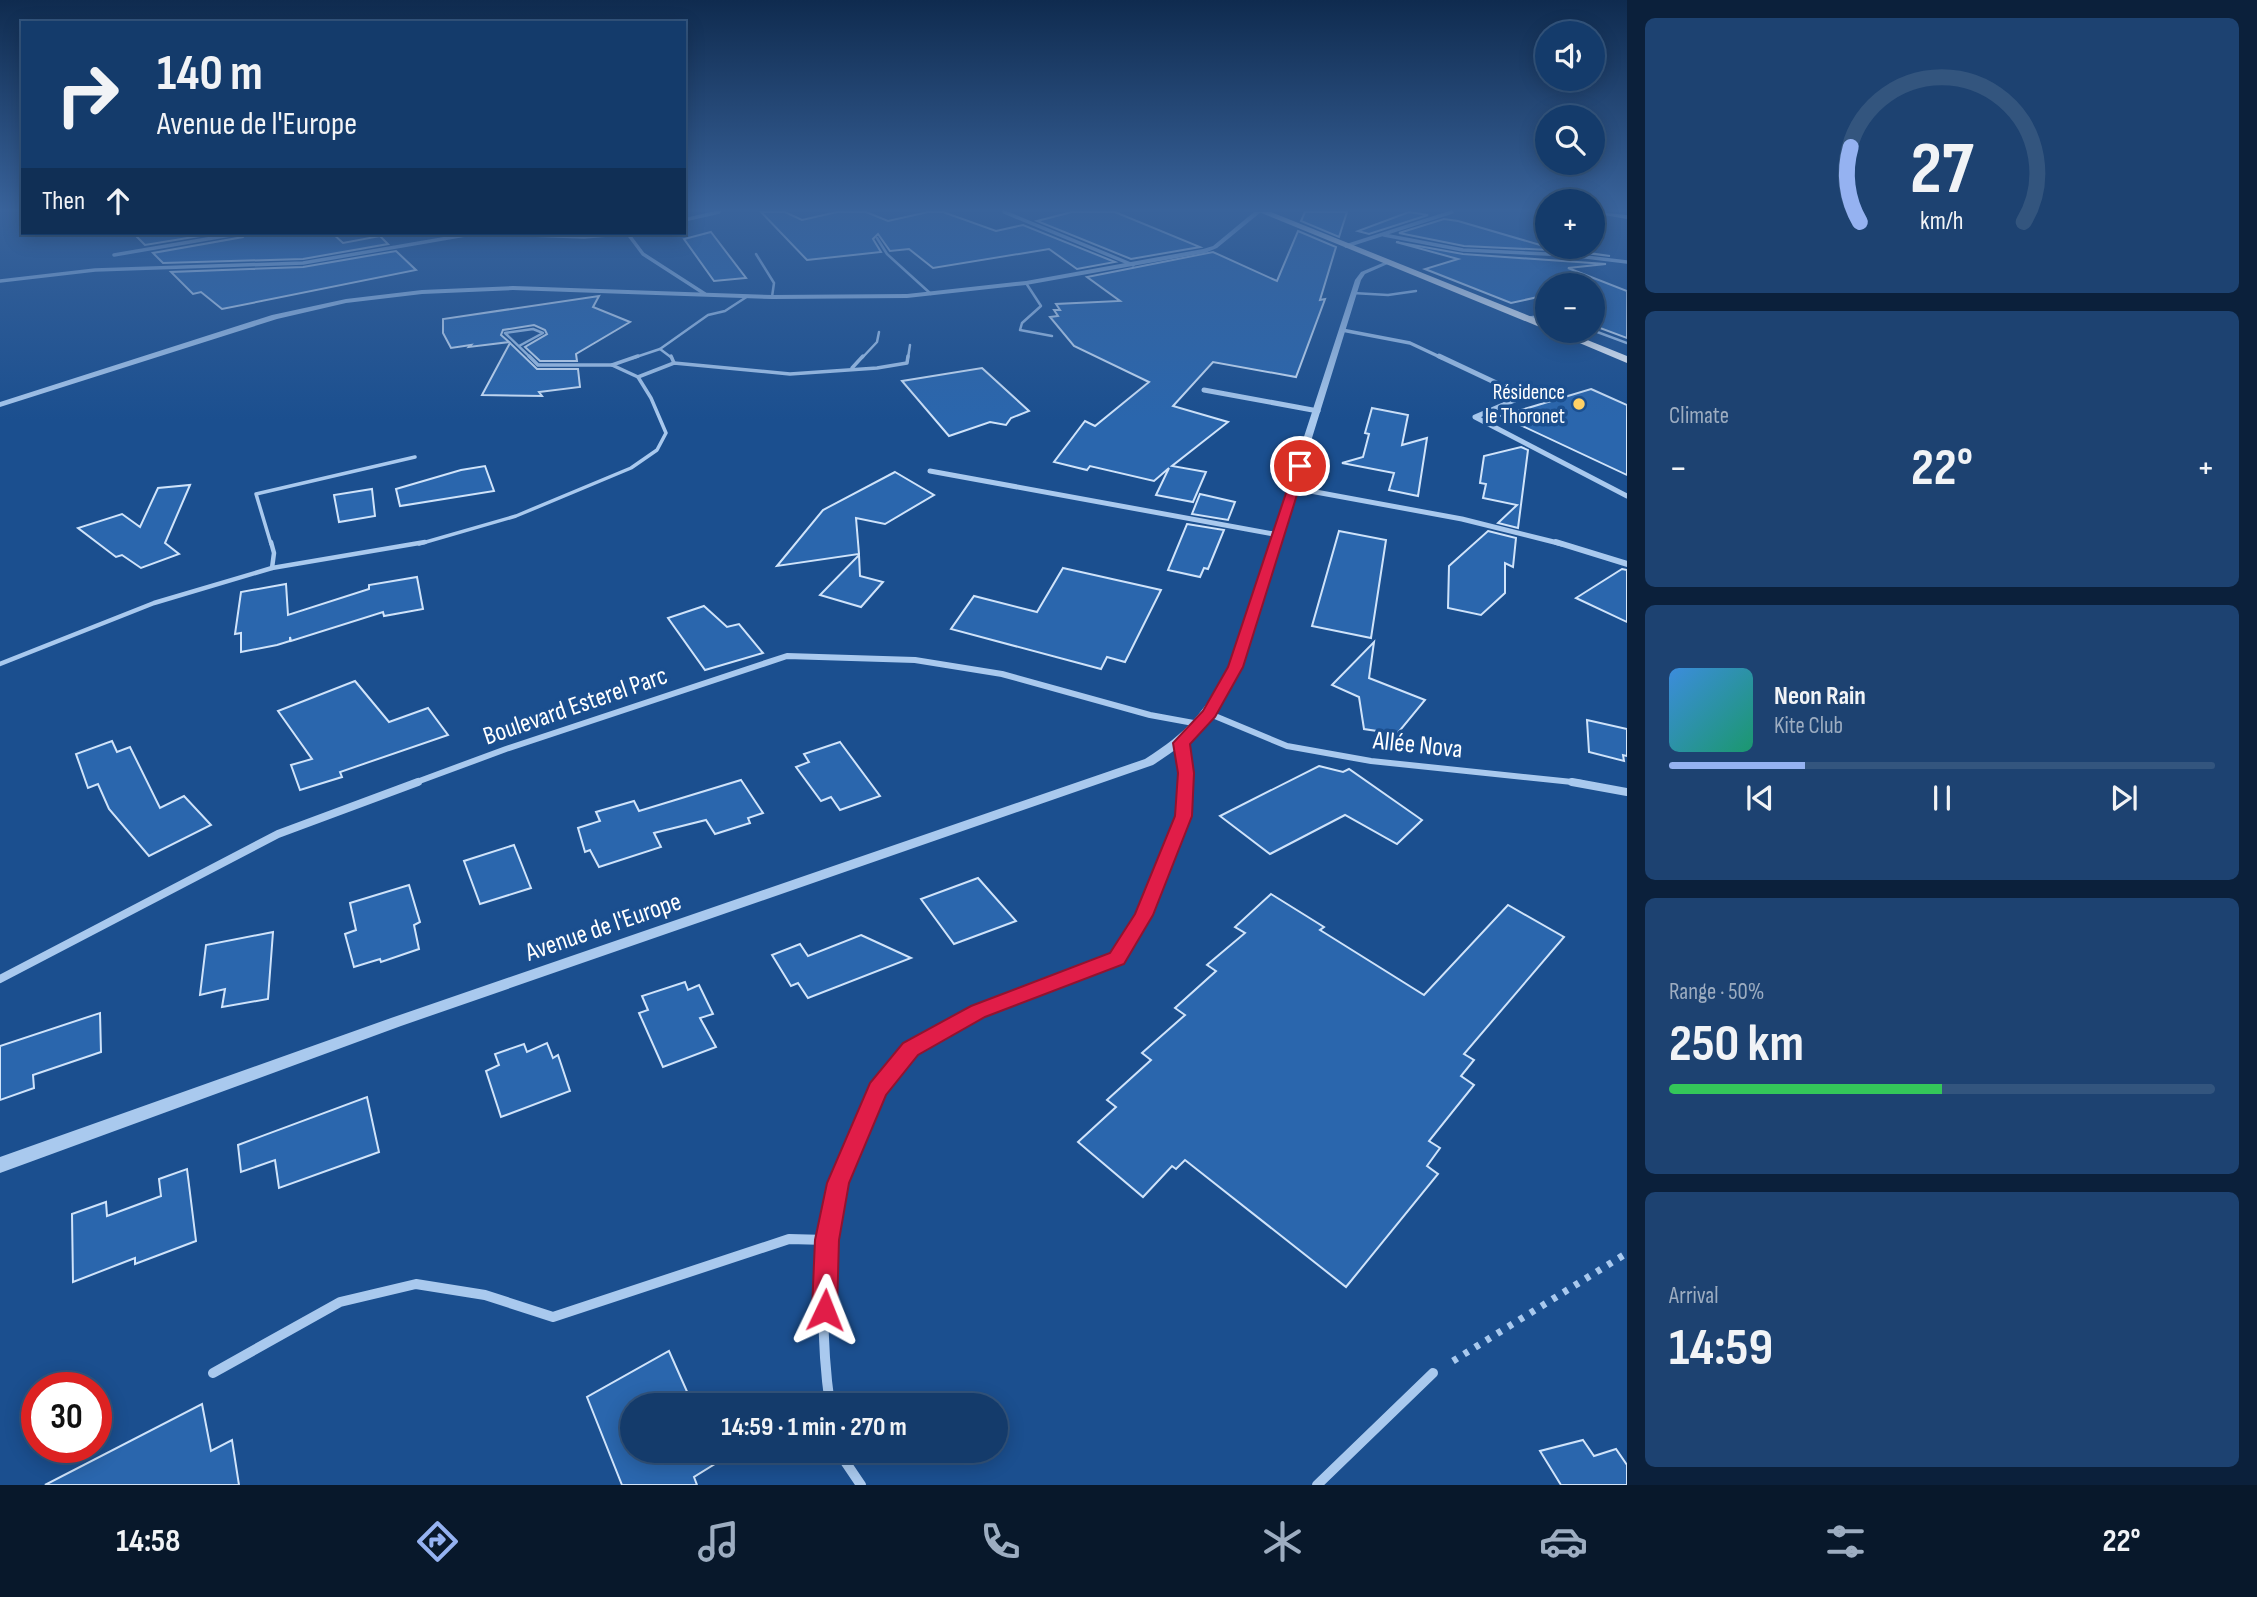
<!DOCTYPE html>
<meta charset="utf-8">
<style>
body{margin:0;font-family:"Sofia Sans Condensed",sans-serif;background:#1d4271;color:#f1f3f6;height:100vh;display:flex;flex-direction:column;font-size:26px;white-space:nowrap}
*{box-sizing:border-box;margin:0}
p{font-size:23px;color:#9dadc1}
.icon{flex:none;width:38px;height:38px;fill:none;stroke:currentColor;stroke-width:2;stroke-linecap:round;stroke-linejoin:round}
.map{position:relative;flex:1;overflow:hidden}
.details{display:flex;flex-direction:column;gap:18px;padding:18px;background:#0b203b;width:630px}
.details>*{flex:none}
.guide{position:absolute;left:21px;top:21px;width:665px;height:214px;border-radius:0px;box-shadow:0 4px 18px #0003,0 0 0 2px #33557e;background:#143b6b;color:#f1f3f6;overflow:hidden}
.controls{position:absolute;left:1535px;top:21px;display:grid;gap:14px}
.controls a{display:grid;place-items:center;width:70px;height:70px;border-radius:50%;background:#143b6b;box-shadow:0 4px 18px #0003,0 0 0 2px #33557e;font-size:35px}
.speed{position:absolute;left:21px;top:1372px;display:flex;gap:14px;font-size:35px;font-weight:700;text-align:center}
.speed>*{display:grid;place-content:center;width:91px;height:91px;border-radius:50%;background:#143b6b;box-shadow:0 4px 18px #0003,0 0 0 2px #33557e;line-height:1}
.speed .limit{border:10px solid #d22;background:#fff;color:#111}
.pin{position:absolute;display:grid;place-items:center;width:60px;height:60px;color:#fff;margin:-30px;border:4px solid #fff;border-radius:50%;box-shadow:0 2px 7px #0007}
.me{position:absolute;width:77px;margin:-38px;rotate:2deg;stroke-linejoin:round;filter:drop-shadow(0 0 5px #0008)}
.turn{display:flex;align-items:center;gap:24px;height:147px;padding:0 21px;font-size:32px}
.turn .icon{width:91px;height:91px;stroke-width:2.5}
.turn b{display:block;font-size:49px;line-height:60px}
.then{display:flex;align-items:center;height:66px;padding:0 21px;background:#0003;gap:14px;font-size:26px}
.big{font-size:52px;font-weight:700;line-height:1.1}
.details .widget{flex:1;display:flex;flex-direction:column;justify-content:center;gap:10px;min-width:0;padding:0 24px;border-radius:10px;background:#1d4271}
.details .dial{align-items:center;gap:0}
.dial svg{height:182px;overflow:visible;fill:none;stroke:#33557e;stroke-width:7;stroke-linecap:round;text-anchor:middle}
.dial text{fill:#f1f3f6;stroke:none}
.song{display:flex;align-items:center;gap:21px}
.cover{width:84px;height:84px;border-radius:10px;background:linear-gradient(135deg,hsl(210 70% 55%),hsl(160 70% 35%))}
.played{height:7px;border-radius:4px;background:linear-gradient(90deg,#95b2f1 25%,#33557e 25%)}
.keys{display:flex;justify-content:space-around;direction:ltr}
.heat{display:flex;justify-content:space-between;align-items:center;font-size:38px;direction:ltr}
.charge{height:10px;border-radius:5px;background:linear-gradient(90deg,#34c759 50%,#33557e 0)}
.trip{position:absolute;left:620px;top:1393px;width:388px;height:70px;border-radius:35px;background:#143b6b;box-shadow:0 4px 18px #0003,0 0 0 2px #33557e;font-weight:700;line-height:70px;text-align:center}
.tab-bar{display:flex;height:112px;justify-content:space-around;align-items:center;background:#08182b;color:#9dadc1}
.tab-bar .icon{width:49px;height:49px}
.tab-bar .active{color:#95b2f1}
.tab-bar b{font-size:32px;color:#f1f3f6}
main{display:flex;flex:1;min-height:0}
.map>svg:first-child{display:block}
.building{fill:#2a66ad;stroke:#cfe3fa;stroke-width:2}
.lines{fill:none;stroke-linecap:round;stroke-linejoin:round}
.path{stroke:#a9c9ee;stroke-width:7;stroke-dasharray:5 8;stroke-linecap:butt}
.service-far2{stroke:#a9c9ee;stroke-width:2.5}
.service-far1{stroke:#a9c9ee;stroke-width:3.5}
.service{stroke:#a9c9ee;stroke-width:4.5}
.minor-far4{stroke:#a9c9ee;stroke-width:3.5}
.minor-far3{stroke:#a9c9ee;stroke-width:5}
.minor-far2{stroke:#a9c9ee;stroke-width:6}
.minor-far1{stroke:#a9c9ee;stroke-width:8}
.minor{stroke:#a9c9ee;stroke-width:10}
.tertiary{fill:#a9c9ee;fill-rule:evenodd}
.secondary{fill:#d6e6fa;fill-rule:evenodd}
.primary{fill:#f0f6ff;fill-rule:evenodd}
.route{fill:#e11d48;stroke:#92132f;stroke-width:2}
.poi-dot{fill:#ffd166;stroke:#1b4f8f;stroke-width:2.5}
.labels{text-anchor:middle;stroke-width:7;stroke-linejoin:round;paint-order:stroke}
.far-poi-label{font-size:21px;fill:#fff;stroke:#1b4f8f;text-anchor:end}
.street-label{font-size:26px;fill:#fff;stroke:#1b4f8f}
</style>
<main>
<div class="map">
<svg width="1627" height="1485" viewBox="0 0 1627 1485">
<rect width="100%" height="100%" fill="#1b4f8f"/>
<!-- building -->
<g class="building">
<path d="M761 212H785L802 220 837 212H866L888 221 928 212H943L996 231 1023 225 1115 262 1077 269 1049 249 933 268 909 249 890 251 878 234 873 239 881 252 807 260Z"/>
<path d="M1072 212H1115L1200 247 1131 259 1037 221Z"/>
<path d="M1305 212H1347L1339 237 1301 221Z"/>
<path d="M1409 212 1428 215 1369 234 1358 231Z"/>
<path d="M1444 219 1458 221 1547 247 1610 256 1569 251 1464 246 1399 233Z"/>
<path d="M1298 231 1336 247 1320 300 1325 299 1296 377 1213 362 1173 406 1228 422 1172 466 1206 472 1193 502 1156 495 1169 468 1154 481 1090 466 1087 470 1054 462 1085 421 1095 426 1149 382 1074 346 1050 317 1058 316 1054 310H1060L1056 304 1120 301 1087 277 1213 252 1277 281Z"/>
<path d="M711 232 746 278 714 281 684 239Z"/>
<path d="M133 233H218L145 245Z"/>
<path d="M246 233H332L343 243 380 236 388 244 303 259 163 263 153 253 243 237Z"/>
<path d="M1396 242 1463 254 1606 264 1568 268 1627 291V338L1592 325V285H1547V295L1511 303 1425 269 1458 259Z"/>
<path d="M396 251 416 270 222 309 201 292 193 294 171 272 303 267Z"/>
<path d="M599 296 593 307 630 322 576 354 577 361H540L525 347 547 334 545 330 534 325 503 330 501 335 509 342 469 347 471 345 451 348 443 333V319Z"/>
<path d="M510 343 537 369H578L580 387 539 392 542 396 482 395Z"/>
<path d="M982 368 1029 411 1011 418 1006 425 990 422 949 436 902 381Z"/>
<path d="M1591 389 1627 405V475L1501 416Z"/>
<path d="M1372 408 1408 415 1402 445 1427 438 1418 496 1389 490 1394 473 1342 463 1363 457 1369 434 1365 433Z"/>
<path d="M1521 447 1528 450 1518 528 1498 523 1517 505 1483 498 1486 484 1480 483 1484 456Z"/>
<path d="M485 466 494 491 400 506 396 489 461 470Z"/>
<path d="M895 472 934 495 885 524 856 518 859 554 777 566 823 510Z"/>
<path d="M190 485 165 543 179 554 141 568 122 555 116 557 78 528 122 514 140 527 158 488Z"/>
<path d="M372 489 375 516 339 522 334 495Z"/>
<path d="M1200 494 1235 502 1228 520 1192 514Z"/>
<path d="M1187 524 1224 530 1208 569 1204 568 1200 577 1168 570Z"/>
<path d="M1339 531 1386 540 1371 638 1312 626Z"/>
<path d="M1488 531 1516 538 1513 567 1505 563V593L1481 615 1448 608 1449 566Z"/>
<path d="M859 555 860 576 883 582 861 607 820 595Z"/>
<path d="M1063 568 1161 590 1125 662 1107 657 1101 669 951 629 974 596 1037 612Z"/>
<path d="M1622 569 1627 570V622L1576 598Z"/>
<path d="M417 577 423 609 384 616 383 612 291 641 290 637V641L277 645 241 652V633L235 634 241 592 286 584 288 615 369 589V585Z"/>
<path d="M704 606 727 627 739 624 763 653 705 670 668 618Z"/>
<path d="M1374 642 1369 678 1425 700 1397 734 1364 729 1359 697 1332 685Z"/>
<path d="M355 681 389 722 428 708 448 735 340 772 342 777 300 790 291 765 312 759 278 711Z"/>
<path d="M1587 720 1627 729V756L1623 755 1624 761 1589 752Z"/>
<path d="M112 741 117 752 130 747 160 808 184 796 211 825 149 856 109 809 98 784 88 788 76 754Z"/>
<path d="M840 742 880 796 840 810 831 797 821 801 796 767 809 762 804 754Z"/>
<path d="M1319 766 1343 772 1349 769 1422 820 1397 844 1345 815 1270 854 1220 816Z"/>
<path d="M741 780 763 813 748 818 750 823 715 834 706 820 654 833 661 847 599 867 590 850 585 852 578 828 600 821 596 812 634 801 639 811Z"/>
<path d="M514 845 531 888 480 904 464 861Z"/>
<path d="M978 878 1016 921 954 944 921 899Z"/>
<path d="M409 885 420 922 414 925 419 949 381 962 380 959 354 967 345 934 356 930 350 903Z"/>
<path d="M1271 894 1324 927 1320 930 1424 995 1508 905 1564 937 1464 1054 1474 1060 1461 1076 1474 1085 1429 1141 1440 1148 1427 1166 1438 1174 1346 1287 1185 1160 1176 1169 1172 1166 1143 1197 1078 1142 1116 1107 1107 1100 1151 1060 1142 1053 1185 1015 1175 1008 1216 971 1207 965 1245 933 1235 927Z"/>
<path d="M273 932 268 999 222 1007 225 989 200 995 206 945Z"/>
<path d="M861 935 911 958 808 998 798 983 791 986 772 955 800 944 808 956Z"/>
<path d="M685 982 688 990 699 985 713 1014 700 1018 716 1047 663 1067 639 1013 648 1010 642 996Z"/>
<path d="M100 1013 101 1052 33 1075 34 1088 0 1100V1046Z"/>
<path d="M547 1043 553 1058 558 1055 570 1091 501 1117 486 1071 499 1065 495 1054 524 1044 527 1052Z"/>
<path d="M367 1097 379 1152 279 1188 275 1160 241 1172 238 1145Z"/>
<path d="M187 1169 196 1241 135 1264V1258L73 1282 72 1214 106 1202 107 1216 161 1196 159 1179Z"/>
<path d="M669 1351 693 1405H632V1451H729L731 1454 694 1477 697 1485H622L587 1397Z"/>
<path d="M202 1404 211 1451 232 1440 239 1485H45Z"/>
<path d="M1583 1440 1594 1456 1616 1449 1627 1465V1485H1561L1540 1451Z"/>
</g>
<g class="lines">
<!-- path -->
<path class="path" d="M1453 1361 1627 1253"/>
<!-- service-far2 -->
<g class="service-far2">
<path d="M877 238 887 254 931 294"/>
<path d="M756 254 774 283 772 297"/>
<path d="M1026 283 1041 306 1022 323 1020 330 1052 336"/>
<path d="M1353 293 1388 295 1416 291"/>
<path d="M1526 318 1547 315"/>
<path d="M1592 330 1627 343"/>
<path d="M519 346 543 333 533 329 505 333 531 358"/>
<path d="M660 349 672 358"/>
<path d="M633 358 660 349 708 315 725 311 748 296"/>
<path d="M862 358 877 342 879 332"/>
<path d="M908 358 910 345"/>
</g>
<!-- service-far1 -->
<g class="service-far1">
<path d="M529 356 538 365H612L638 356"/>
<path d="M671 356 674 363"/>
<path d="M612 365 638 377"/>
<path d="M852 368 863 356"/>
<path d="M271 544 256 494 415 457"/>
<path d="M419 544 516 516 631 468 657 450 666 433 651 398 638 377 674 363 790 374 877 368 907 363 908 356"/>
</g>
<!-- service -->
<g class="service">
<path d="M271 542 274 553 272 568"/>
<path d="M0 664 154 603 272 568 425 542"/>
</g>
<!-- minor-far4 -->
<g class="minor-far4">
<path d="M1004 212 1133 265"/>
<path d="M684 220 719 212"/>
<path d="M628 234 643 254 705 294"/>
<path d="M1384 235 1463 250 1569 255 1627 262"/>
<path d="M1346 246 1452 212"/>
<path d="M114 255 242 233"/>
<path d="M0 281 95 270 303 263 477 233 584 237 633 233"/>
<path d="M1342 330 1410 343 1442 358"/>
</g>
<!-- minor-far3 -->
<g class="minor-far3">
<path d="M1439 356 1524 396 1475 417 1627 496"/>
<path d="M1204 390 1318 411"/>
<path d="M930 471 1279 535"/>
<path d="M1294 488 1462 519 1562 544"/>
</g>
<!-- minor-far2 -->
<g class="minor-far2">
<path d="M1556 542 1627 564"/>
<path d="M1210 714 1287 746 1371 761 1582 783"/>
<path d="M1181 743 1186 783"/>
<path d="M414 783 506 749 787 656 915 660 1002 674 1150 715 1199 724"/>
</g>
<!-- minor-far1 -->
<g class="minor-far1">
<path d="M1572 782 1627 792"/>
<path d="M0 979 278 834 418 782"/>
<path d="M878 1091 910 1049 978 1012 1117 959 1144 915 1184 816 1186 782"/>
</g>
<!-- minor -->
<g class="minor">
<path d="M213 1373 340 1302 416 1284 485 1295 553 1317 789 1239 827 1240"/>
<path d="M830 1405C821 1343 819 1242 838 1182 849 1151 864 1118 879 1089"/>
<path d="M838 1451 861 1485"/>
<path d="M1317 1485 1433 1373"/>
</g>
<!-- tertiary -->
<g class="tertiary">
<path d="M1254 212H1261L1217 248 1205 253 1026 285 907 298 772 299 513 290 422 294 346 303 277 319 0 407V402L272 315 346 299 422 290 513 286 772 295 907 294 1026 281 1203 249 1213 246Z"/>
<path d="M1385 262 1390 263 1365 274 1361 280 1241 667C1215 713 1198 737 1153 765L401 1026 0 1173V1157L391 1018 1145 759C1188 732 1205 711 1229 667L1355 280 1361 272Z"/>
</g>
<!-- secondary -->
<path class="secondary" d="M1595 212 1627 215V219L1598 214Z"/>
<!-- primary -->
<g class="primary">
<path d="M1259 212H1271L1547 323V330Z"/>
<path d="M1551 331H1565L1627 356V363Z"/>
</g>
</g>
<!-- sky -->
<linearGradient id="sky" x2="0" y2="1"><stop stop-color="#0f2b4f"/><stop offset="0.5" stop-color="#39639b"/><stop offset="1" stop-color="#39639b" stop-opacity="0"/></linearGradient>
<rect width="1627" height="420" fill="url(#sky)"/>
<!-- route -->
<path class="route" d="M1300 462 1306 466 1243 667 1215 717 1190 744 1194 773 1192 816 1153 915 1124 964 985 1017 918 1055 886 1095 849 1183 839 1240 837 1310 833 1318 825 1322 816 1318 812 1310 815 1240 827 1183 870 1083 903 1043 971 1006 1110 953 1135 914 1175 816 1178 773 1173 743 1203 711 1228 667 1295 466Z"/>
<!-- markers -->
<circle class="poi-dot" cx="1579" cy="404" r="7"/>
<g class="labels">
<!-- far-poi labels -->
<g class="far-poi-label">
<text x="1565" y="399">Résidence<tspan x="1565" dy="24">le Thoronet</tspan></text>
</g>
<!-- street labels -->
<g class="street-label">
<text transform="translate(575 705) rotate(-19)" y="9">Boulevard Esterel Parc</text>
<text transform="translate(1418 744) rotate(6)" y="9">Allée Nova</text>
<text transform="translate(603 926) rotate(-19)" y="9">Avenue de l'Europe</text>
</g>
</g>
</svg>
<div class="controls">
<a><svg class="icon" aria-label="sound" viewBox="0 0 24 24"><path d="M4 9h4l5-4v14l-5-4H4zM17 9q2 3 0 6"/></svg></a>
<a><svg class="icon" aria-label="search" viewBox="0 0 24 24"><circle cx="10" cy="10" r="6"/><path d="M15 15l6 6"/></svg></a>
<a>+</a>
<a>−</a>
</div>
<div class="speed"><div class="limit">30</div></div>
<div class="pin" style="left:1300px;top:466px;background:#d93025"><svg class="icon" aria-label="arrive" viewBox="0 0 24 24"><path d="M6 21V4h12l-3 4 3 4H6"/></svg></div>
<svg class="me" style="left:825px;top:1310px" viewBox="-20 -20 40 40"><path d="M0-17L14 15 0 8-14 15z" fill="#e11d48" stroke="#fff" stroke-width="4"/></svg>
<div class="trip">14:59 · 1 min · 270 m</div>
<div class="guide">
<div class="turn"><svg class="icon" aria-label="right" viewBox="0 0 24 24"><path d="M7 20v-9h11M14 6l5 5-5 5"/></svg><div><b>140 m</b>Avenue de l'Europe</div></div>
<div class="then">Then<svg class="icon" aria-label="ahead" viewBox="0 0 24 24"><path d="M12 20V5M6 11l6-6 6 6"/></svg></div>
</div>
</div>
<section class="details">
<div class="widget dial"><svg viewBox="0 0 100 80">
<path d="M14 69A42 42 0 1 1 86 69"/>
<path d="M14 69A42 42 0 0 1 10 36" stroke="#95b2f1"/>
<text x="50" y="56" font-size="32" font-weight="700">27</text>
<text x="50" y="72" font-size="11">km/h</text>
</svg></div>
<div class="widget"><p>Climate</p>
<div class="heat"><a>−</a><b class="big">22°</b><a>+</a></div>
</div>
<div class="widget">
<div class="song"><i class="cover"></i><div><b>Neon Rain</b><p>Kite Club</p></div></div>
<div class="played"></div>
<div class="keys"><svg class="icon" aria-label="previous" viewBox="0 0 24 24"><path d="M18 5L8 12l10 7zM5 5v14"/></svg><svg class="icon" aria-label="pause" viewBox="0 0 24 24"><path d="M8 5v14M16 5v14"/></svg><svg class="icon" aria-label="next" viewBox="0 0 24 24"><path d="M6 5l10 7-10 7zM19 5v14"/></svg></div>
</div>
<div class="widget"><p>Range · 50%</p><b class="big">250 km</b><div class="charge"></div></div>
<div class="widget"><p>Arrival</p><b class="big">14:59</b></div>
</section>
</main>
<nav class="tab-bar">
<b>14:58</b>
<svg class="icon active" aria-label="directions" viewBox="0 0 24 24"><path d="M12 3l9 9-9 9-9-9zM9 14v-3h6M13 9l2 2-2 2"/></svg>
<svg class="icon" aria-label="music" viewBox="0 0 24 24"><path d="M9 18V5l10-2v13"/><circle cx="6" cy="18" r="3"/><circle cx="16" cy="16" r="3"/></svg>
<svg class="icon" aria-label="phone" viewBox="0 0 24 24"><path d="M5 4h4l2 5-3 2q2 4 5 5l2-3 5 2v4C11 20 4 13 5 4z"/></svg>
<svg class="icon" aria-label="climate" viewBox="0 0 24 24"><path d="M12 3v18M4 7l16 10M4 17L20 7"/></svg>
<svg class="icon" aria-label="car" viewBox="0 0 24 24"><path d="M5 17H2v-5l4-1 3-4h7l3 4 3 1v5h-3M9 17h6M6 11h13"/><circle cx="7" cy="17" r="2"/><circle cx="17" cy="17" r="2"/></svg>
<svg class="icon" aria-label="filters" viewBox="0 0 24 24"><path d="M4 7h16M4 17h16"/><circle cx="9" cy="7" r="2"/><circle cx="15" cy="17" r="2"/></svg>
<b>22°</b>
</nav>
